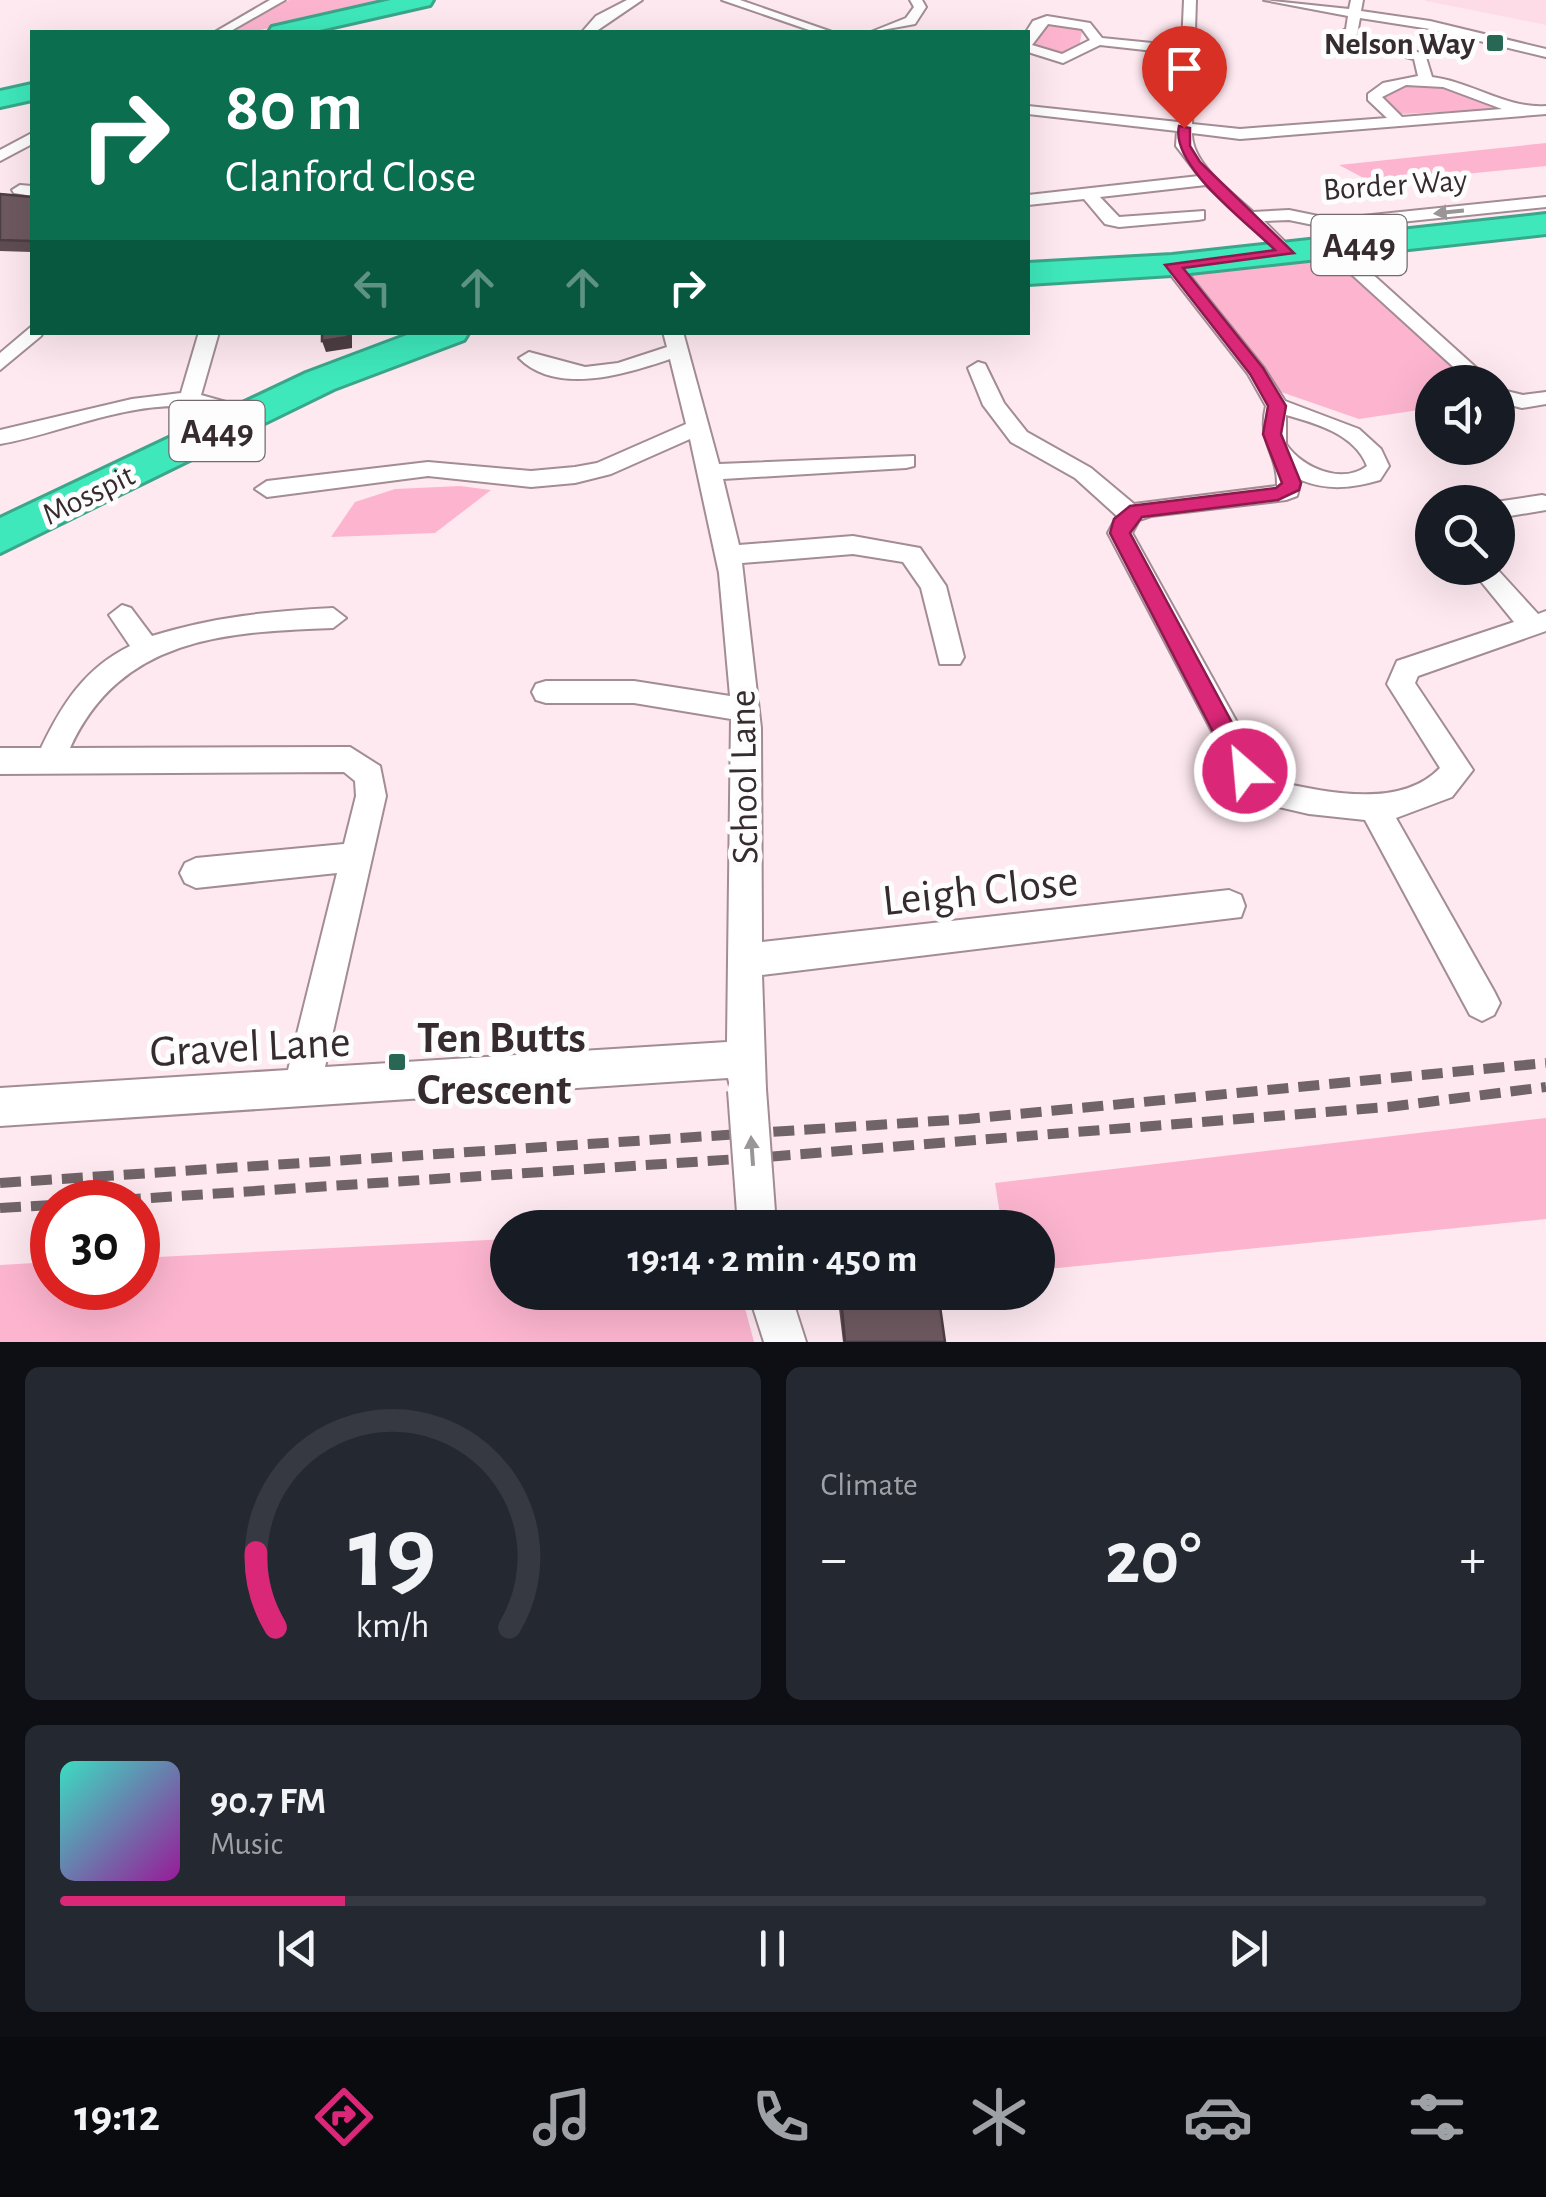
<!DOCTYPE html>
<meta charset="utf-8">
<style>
body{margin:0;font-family:"Alegreya Sans",sans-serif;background:#242831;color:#f1f3f6;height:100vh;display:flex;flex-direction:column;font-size:38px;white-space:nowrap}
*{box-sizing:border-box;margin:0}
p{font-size:32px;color:#9ea1a6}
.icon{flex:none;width:55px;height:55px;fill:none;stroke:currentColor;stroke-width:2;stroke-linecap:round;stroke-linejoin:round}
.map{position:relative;height:1342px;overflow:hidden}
.details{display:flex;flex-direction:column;gap:25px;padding:25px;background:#0d0f14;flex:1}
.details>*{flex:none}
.hud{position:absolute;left:30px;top:30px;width:1000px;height:305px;border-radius:0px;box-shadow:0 10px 40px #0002;background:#0b6e4f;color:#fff;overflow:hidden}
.buttons{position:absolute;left:1415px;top:365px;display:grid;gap:20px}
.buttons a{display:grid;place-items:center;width:100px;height:100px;border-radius:50%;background:#171b24;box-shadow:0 10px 40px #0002;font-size:50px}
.speed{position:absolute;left:30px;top:1180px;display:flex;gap:20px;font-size:50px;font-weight:700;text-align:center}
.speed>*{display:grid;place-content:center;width:130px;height:130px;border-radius:50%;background:#171b24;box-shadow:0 10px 40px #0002;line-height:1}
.speed .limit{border:15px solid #d22;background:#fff;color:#111}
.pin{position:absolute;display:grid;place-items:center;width:85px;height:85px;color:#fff;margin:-102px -42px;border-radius:50% 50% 50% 0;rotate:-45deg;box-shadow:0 0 10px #0007}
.pin .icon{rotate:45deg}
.me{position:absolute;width:110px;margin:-55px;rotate:333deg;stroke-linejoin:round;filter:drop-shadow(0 0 8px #0008)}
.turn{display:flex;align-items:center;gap:35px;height:210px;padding:0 30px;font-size:45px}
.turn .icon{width:130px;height:130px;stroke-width:2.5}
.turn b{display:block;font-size:70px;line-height:85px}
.lanes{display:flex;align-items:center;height:95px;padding:0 30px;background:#0003;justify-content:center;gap:50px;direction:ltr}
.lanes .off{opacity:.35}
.big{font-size:75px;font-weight:700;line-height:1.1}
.details .card{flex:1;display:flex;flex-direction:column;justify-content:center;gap:15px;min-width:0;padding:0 35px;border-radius:15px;background:#242831}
.details .dial{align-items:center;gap:0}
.dial svg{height:260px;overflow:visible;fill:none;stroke:#363941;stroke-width:7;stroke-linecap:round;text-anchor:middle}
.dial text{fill:#f1f3f6;stroke:none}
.song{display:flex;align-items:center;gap:30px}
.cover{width:120px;height:120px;border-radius:15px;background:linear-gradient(135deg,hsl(170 70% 55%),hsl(300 70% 35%))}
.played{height:10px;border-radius:5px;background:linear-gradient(90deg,#db2777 20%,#363941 20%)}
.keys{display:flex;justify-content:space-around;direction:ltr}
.heat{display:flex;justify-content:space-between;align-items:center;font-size:55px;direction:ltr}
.details .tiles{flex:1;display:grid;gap:25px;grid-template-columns:1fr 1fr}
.card:last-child{grid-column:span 2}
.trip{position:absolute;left:490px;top:1210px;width:565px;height:100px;border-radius:50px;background:#171b24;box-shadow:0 10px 40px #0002;font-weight:700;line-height:100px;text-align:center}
.tabs{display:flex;height:160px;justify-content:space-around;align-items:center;background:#090b0e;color:#9ea1a6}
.tabs .icon{width:70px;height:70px}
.tabs .active{color:#db2777}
.tabs b{font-size:45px;color:#f1f3f6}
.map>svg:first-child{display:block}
.built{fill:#fddce7}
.green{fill:#fdb5cf}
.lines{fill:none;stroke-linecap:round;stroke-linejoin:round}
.street-casing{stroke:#a38c94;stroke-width:4}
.highway-casing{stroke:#3ba68a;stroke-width:6}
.street{fill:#fff;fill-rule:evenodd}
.highway{fill:#3ee8bb;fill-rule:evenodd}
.rail{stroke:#716468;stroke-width:10;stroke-dasharray:21 10;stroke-linecap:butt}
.street-bridge-casing{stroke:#a38c94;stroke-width:42;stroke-linecap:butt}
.street-bridge{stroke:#fff;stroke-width:38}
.wall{fill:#5f4d53}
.shaded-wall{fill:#4d3e43}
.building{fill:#6e5960;stroke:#4d3e43;stroke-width:2.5}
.oneway{fill:#9a9697}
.route{fill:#db2777;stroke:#8e194d;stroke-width:2.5}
.poi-dot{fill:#286754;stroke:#fdfdfd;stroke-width:4}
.labels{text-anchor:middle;stroke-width:10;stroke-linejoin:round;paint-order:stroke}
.far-poi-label{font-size:32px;font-weight:bold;fill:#362c2f;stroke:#fdfdfd;text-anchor:end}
.far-street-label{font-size:32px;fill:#362c2f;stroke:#fdfdfd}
.shield{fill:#fdfdfd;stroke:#726b6d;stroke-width:2.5}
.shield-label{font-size:35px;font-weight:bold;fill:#362c2f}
.street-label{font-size:38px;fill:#362c2f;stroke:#fdfdfd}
.near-street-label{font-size:45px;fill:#362c2f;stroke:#fdfdfd}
.near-poi-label{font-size:45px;font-weight:bold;fill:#362c2f;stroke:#fdfdfd;text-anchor:start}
</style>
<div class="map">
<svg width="1546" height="1342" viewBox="0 0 1546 1342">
<rect width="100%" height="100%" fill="#fee9f0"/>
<!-- built -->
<path class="built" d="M1546 0V25L1426 1V0Z"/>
<!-- green -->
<g class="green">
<path d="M289 0H407L250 32H229Z"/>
<path d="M1051 22 1083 27 1079 47 1063 57 1031 47 1037 24Z"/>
<path d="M1407 84 1442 85 1504 109 1400 114 1382 97 1390 87Z"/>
<path d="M1546 143V166L1373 183 1339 165Z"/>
<path d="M1332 252 1471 382H1432V408L1359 419 1281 392 1184 269Z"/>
<path d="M460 486 491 490 435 533 331 537 355 502 395 489Z"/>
<path d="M1546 1118V1219L1038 1270V1228L1002 1227 995 1183Z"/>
<path d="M507 1239 508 1292 741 1293 754 1342H0V1265L52 1262V1288H138V1258Z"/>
</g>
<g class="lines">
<!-- street casing -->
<g class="street-casing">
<g id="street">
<path d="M270 0H285L229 32H215Z"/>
<path d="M627 0H642L595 32H582L596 16Z"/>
<path d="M722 0H740L832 32H815Z"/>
<path d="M910 0H922L926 7 915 24 871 32 906 18 914 7Z"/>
<path d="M1184 0H1196L1192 124 1240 129 1387 118 1368 100V94L1383 83 1418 76 1414 59 1365 47 1370 40 1425 54 1432 77C1472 82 1507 109 1546 106V114L1240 139 1192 133C1191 164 1232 192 1253 212L1289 210 1333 219 1546 197V207L1333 229 1289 220 1264 221 1296 253 1287 258 1206 185 1100 197 1119 217 1204 211V219L1198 220 1119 227 1105 224 1084 199 1028 205V195L1199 176 1176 146 1177 131 1028 114V106L1178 122 1181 54 1100 45 1063 63 1028 52 1026 32 1033 21 1047 16 1090 23 1102 38 1182 46ZM1048 24 1082 29 1090 40 1062 54 1032 45ZM1406 85 1443 87 1502 109 1402 117 1382 97Z"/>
<path d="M1264 0 1349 9 1351 0H1363L1361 11 1430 21 1546 49V57L1430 29 1360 18 1357 34 1334 43 1328 39 1346 29 1348 16Z"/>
<path d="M32 133V144L0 161V150Z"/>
<path d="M20 185 32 186V196L14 193 12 190Z"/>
<path d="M1327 244H1339L1492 382H1470L1327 252Z"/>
<path d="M1172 260 1178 261 1264 368 1285 401 1359 429 1381 449 1389 466 1380 480C1352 488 1328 491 1301 480L1297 496 1286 500 1151 516 1139 520 1132 533 1269 780C1321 791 1399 811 1440 768L1387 684 1397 661 1514 622 1470 568H1496L1538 614 1546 611V631L1418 676 1415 683 1473 770 1452 797 1396 818 1494 991 1500 1003 1494 1015 1482 1021 1470 1015 1365 820 1309 814 1248 800 1108 533 1117 516 1075 478 1011 442 983 405 968 368 978 362 985 364 1004 403 1027 432 1091 468 1134 504 1277 486C1278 453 1257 443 1266 406L1248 374 1163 265ZM1286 415C1315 423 1355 434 1367 466 1342 485 1302 468 1286 444Z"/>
<path d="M32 326V332H43L41 336 0 370V353Z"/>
<path d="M199 332H219L201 395 226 402 250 421 247 426C229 430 206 407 183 406 121 404 60 433 0 444V430L132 399 181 393Z"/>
<path d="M663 332H683L719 464 914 456V466L906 468 723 479 739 545 853 536 920 548 946 586 964 657 960 664H940L921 588 903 562 853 554 742 563 761 728 762 942 1229 890 1241 895 1245 906 1241 917 762 975 766 1090 760 1103 747 1109 734 1103 728 1078 0 1126V1088L288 1070 337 873 196 888 185 883 180 873 185 863 196 858 344 844 356 796 355 781 344 772 0 774V748H41C62 704 85 668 130 646L109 615 122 605 131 608 152 636C212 617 271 611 333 608L346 618 333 628C225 632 121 637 70 748L350 747 380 766 386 796 325 1067 727 1042 731 719 634 703H546L536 700 532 692 536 684 546 681H634L730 696 719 573 690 439 611 474 575 483 531 487 428 476 267 497 255 489 267 481 428 462 531 471 575 467 597 463 686 424 670 359C626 374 557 396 519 358L529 352 585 367 618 363 667 347Z"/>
<path d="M1498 389 1523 395 1546 392V404L1522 408 1498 402Z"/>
<path d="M1542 495 1546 496V510L1498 518 1496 502Z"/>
<path d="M748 1292H790L806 1342H764Z"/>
</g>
</g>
<!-- highway casing -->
<g class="highway-casing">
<g id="highway">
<path d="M391 0H433L430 5 311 32H269L272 27Z"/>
<path d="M32 84V100L0 107V91Z"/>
<path d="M1546 214V234L1172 275 1028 284V263L1172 255Z"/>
<path d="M415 332H469L464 340 334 389 0 553V518L306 373Z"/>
</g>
</g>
<!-- street -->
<use href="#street" class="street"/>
<!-- highway -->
<use href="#highway" class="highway"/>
<!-- rail -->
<g class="rail">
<path d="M0 1183 967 1119 1546 1063"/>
<path d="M89 1202 753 1158 1388 1107 1546 1087"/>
<path d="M0 1208 52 1205"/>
</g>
<!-- street-bridge casing -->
<g class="street-bridge-casing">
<path id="street-bridge" d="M747 1090 756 1212"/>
</g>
<!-- street-bridge -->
<use href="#street-bridge" class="street-bridge"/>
</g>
<!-- wall -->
<g class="wall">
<path d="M0 194 32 197V252L0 251Z"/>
<path d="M828 1292H938L945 1342H843L838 1300 829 1302Z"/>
</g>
<!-- shaded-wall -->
<path class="shaded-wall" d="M347 332H352V348L326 352 322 341Z"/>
<!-- building -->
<g class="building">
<path d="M0 194 32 197V241L0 240Z"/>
<path d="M322 332H347L348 337 322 341Z"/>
<path d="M831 1292H938L945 1342H845L841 1297 831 1298Z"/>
</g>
<!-- one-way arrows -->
<defs><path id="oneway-solid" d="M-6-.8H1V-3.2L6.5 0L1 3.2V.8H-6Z" transform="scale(2.5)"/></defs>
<g class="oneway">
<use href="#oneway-solid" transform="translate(1449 212) rotate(174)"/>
<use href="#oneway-solid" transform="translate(752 1151) rotate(-94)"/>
</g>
<!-- route -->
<path class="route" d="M1179 126 1190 128V146L1200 162 1294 253 1183 268 1263 368 1286 406 1281 434 1301 483 1299 490 1278 500 1142 517 1130 533 1258 771 1245 781 1237 778 1110 533 1114 519 1130 506 1276 488 1282 483 1263 434 1268 406 1250 374 1165 265 1275 250C1247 222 1170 166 1179 126Z"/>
<!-- markers -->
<g class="poi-dot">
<rect x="1485" y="33" width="20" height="20" rx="5"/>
<rect x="387" y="1052" width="20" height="20" rx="5"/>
</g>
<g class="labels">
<!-- far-poi labels -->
<g class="far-poi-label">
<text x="1475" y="54">Nelson Way</text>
</g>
<!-- far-street labels -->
<g class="far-street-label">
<text transform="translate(1395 184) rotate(-4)" y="11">Border Way</text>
<text transform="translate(88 494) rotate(-26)" y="11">Mosspit</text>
</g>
<!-- shield labels -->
<g class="shield">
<rect x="1311.5" y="215" width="95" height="60" rx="8"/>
<rect x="169.5" y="401" width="95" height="60" rx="8"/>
</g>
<g class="shield-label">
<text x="1359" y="257">A449</text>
<text x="217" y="443">A449</text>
</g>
<!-- street labels -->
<g class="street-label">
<text transform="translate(743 777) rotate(-91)" y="13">School Lane</text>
</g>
<!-- near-street labels -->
<g class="near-street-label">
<text transform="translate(980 889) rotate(-6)" y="16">Leigh Close</text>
<text transform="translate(250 1045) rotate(-3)" y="16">Gravel Lane</text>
</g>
<!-- near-poi labels -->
<g class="near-poi-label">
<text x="417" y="1052">Ten Butts<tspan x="417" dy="52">Crescent</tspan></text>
</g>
</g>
</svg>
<div class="buttons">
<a><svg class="icon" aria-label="sound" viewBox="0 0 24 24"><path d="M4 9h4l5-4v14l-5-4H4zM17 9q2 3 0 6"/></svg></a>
<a><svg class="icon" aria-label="search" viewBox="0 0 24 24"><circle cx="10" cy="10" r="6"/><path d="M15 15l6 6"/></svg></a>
</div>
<div class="speed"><div class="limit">30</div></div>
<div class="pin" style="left:1184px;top:128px;background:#d93025"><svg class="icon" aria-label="arrive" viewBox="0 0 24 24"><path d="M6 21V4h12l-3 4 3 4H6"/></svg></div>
<svg class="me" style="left:1245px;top:771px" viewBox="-20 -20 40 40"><circle r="17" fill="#db2777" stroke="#fff" stroke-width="3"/><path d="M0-11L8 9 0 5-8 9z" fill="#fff"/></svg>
<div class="trip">19:14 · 2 min · 450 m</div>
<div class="hud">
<div class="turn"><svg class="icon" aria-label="right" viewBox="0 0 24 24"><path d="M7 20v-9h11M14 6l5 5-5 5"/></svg><div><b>80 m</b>Clanford Close</div></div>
<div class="lanes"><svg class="icon off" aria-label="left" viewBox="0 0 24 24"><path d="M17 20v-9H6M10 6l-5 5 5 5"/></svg><svg class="icon off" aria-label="ahead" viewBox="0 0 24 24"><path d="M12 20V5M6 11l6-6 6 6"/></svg><svg class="icon off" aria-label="ahead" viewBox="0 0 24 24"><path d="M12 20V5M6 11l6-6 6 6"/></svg><svg class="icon" aria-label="right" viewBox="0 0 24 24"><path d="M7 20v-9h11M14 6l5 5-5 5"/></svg></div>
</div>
</div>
<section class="details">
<div class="tiles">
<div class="card dial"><svg viewBox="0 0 100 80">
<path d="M14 69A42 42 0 1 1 86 69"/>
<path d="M14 69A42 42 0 0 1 8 46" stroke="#db2777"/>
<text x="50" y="56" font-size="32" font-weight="700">19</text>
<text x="50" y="72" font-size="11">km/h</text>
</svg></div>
<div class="card"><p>Climate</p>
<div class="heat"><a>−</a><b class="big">20°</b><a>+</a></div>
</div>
<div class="card">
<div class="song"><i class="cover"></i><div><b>90.7 FM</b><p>Music</p></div></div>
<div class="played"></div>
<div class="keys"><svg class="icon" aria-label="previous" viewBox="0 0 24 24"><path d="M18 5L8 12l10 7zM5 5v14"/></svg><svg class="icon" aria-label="pause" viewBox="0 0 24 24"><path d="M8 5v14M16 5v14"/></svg><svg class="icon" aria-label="next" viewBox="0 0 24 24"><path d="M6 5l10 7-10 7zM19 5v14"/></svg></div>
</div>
</div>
</section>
<nav class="tabs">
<b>19:12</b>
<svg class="icon active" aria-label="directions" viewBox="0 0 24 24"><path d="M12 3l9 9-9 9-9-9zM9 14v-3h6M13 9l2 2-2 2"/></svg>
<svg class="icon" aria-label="music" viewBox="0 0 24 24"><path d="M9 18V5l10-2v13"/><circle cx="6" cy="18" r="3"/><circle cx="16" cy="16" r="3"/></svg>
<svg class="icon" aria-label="phone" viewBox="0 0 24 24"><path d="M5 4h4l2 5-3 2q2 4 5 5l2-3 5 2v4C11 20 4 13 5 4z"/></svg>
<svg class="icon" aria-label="climate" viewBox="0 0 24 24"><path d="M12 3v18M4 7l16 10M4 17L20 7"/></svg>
<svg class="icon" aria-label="car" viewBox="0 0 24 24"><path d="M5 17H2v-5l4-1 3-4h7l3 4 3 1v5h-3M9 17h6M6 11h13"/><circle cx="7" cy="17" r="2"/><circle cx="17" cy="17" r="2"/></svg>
<svg class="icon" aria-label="filters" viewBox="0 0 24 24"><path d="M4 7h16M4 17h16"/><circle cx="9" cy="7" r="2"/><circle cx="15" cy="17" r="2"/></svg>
</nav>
